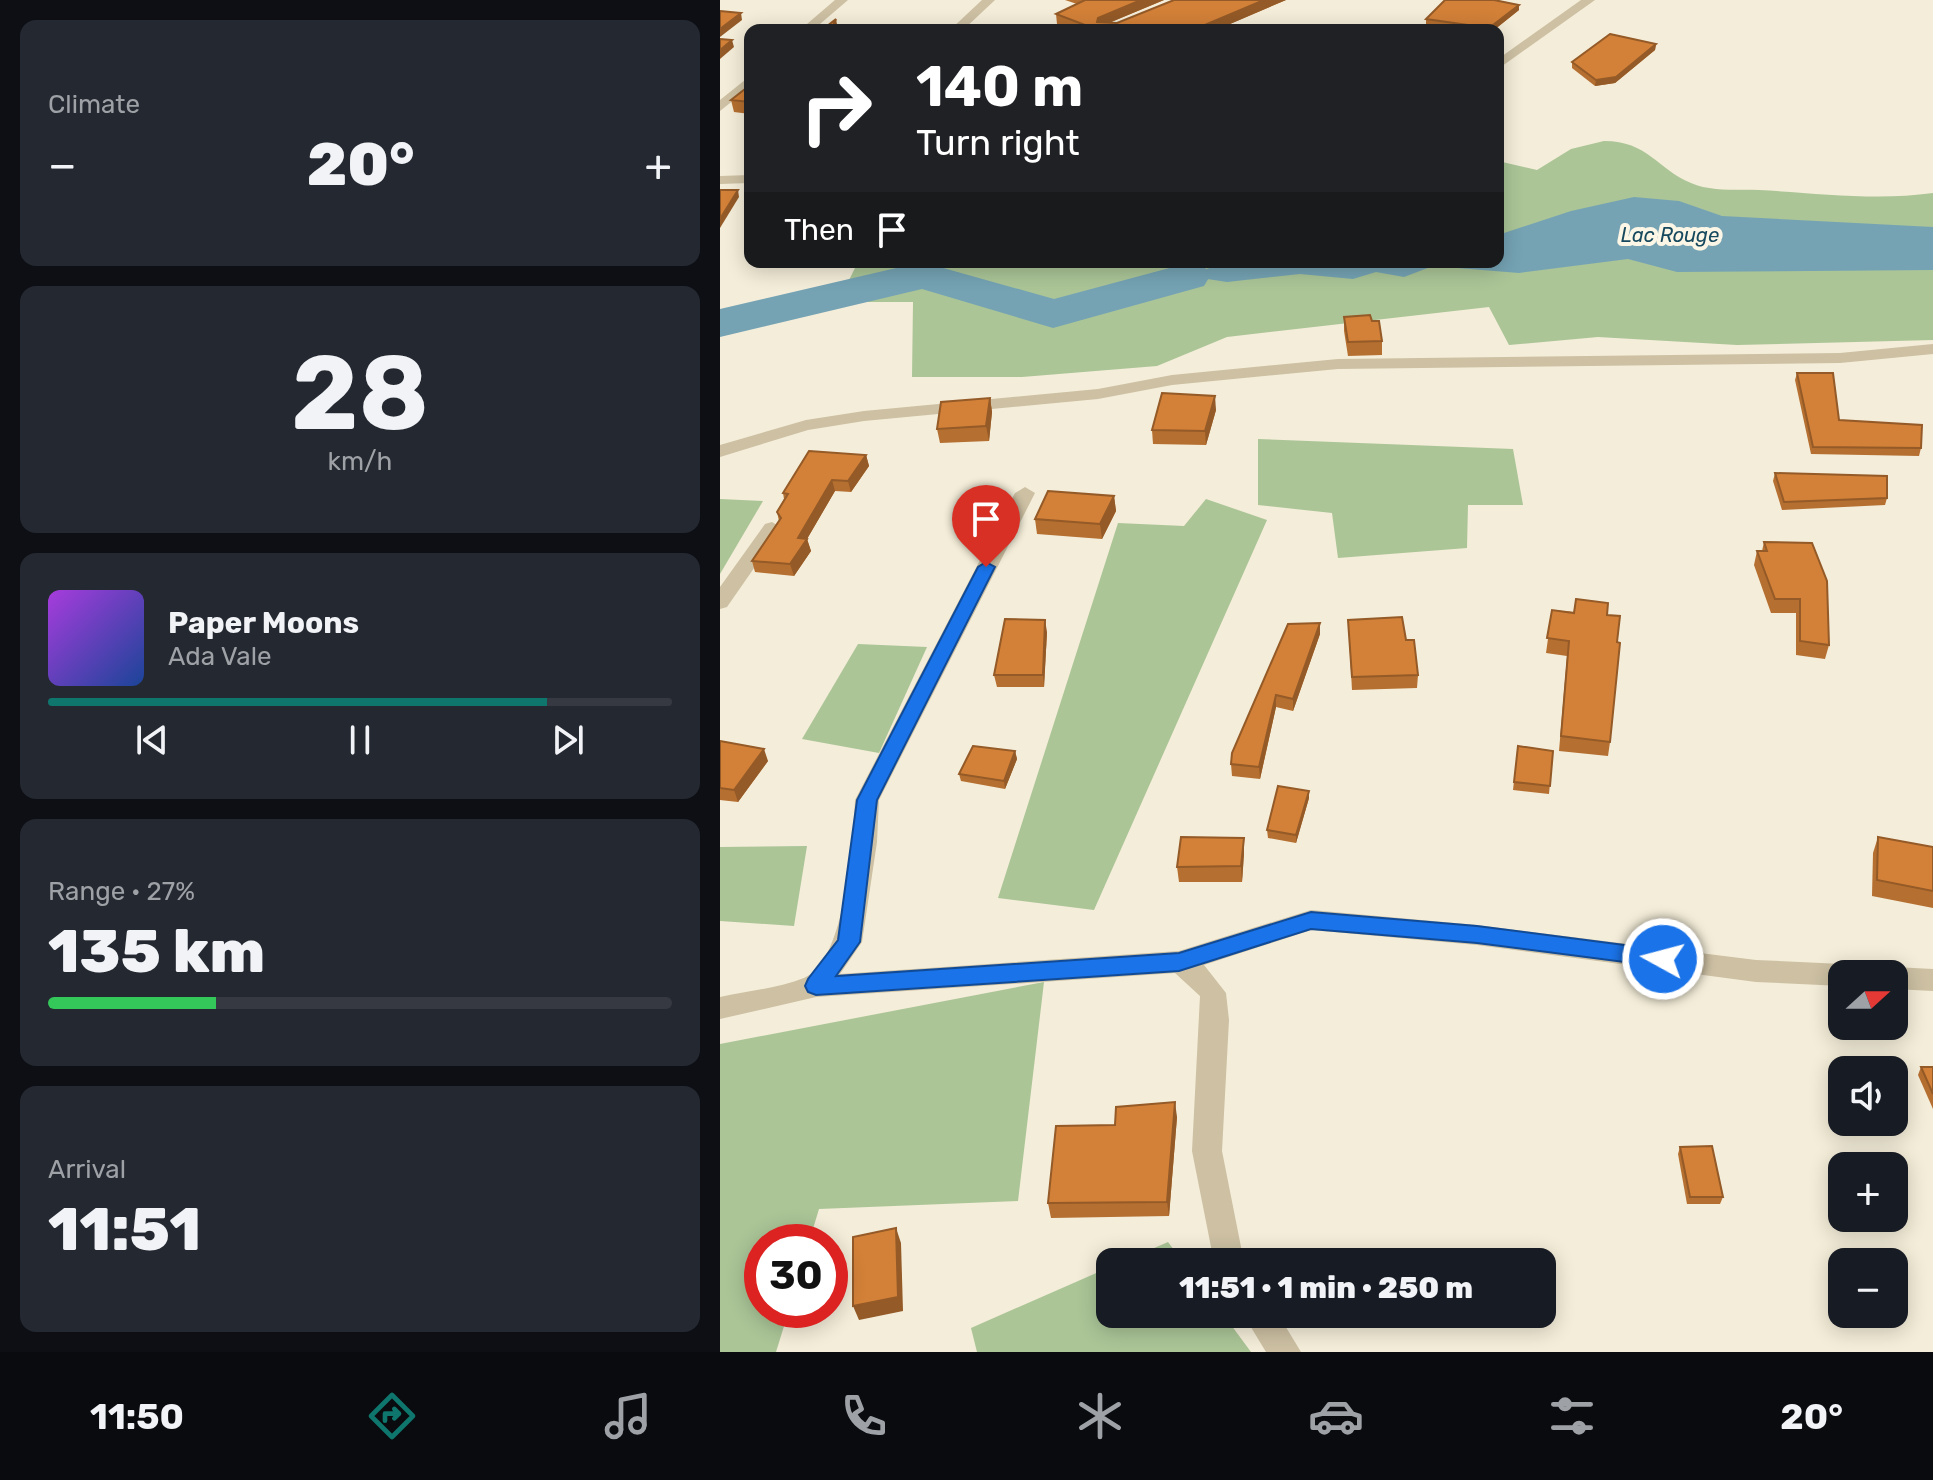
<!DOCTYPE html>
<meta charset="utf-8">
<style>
body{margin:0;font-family:Rubik,sans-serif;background:#242831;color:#f1f3f6;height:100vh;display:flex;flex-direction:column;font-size:30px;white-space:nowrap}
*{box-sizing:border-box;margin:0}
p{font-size:26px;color:#9ea1a6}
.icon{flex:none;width:44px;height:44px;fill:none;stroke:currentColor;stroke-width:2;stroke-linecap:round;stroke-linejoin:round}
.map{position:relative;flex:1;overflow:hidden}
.drawer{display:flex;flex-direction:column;gap:20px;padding:20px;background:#0d0f14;width:720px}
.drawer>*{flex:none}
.hud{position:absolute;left:24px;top:24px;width:760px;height:244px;border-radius:16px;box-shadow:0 4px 20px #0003;background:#202124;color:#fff;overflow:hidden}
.needle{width:52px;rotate:69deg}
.fabs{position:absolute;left:1108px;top:960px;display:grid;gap:16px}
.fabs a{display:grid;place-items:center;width:80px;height:80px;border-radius:16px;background:#171b24;box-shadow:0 4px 20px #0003;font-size:40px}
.speed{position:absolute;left:24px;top:1224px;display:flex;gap:16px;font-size:40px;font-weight:700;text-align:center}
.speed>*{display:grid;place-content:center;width:104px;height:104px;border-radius:50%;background:#171b24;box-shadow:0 4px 20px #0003;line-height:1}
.speed .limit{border:12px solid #d22;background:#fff;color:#111}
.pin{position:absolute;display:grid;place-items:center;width:68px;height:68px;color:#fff;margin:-82px -34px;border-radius:50% 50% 50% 0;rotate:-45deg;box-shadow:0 0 8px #0007}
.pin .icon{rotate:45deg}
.me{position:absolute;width:88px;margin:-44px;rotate:277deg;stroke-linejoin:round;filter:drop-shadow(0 0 6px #0008)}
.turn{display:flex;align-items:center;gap:28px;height:168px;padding:0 40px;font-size:36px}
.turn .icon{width:104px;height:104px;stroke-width:2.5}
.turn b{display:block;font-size:56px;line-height:68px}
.then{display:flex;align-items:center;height:76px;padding:0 40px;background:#0003;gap:16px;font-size:30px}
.big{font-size:60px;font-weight:800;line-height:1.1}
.drawer .widget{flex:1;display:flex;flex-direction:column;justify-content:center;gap:12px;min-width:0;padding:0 28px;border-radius:16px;background:#242831}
.drawer .dial{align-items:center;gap:0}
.dial b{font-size:104px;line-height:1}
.song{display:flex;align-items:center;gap:24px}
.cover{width:96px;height:96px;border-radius:12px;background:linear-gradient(135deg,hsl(280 70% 55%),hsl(220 70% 35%))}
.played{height:8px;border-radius:4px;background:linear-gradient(90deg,#0f766e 80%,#363941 80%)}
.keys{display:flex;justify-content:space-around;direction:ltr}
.heat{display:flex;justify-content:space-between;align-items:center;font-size:44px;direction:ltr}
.charge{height:12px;border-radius:6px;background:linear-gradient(90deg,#34c759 27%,#363941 0)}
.trip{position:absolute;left:376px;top:1248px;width:460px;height:80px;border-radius:16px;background:#171b24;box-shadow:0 4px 20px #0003;font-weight:800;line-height:80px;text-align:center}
.tabs{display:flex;height:128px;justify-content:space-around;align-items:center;background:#090b0e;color:#9ea1a6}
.tabs .icon{width:56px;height:56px}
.tabs .current{color:#0f766e}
.tabs b{font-size:36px;color:#f1f3f6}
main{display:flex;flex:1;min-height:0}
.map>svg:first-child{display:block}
.green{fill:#abc597}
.water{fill:#75a3b4}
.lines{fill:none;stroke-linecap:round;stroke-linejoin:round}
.river{fill:#75a3b4;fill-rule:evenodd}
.minor{fill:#cdc0a3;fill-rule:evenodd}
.wall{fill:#b56f30}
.shaded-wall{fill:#945a27}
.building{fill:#d38138;stroke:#945a27;stroke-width:2}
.route{fill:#1a73e8;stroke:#114b97;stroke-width:2}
.labels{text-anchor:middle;stroke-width:8;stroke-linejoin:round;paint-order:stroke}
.far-water-label{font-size:20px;font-style:italic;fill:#17495e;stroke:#fbf6e6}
</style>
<main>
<section class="drawer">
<div class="widget"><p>Climate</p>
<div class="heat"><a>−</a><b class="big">20°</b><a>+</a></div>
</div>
<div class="widget dial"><b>28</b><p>km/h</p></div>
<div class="widget">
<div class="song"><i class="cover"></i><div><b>Paper Moons</b><p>Ada Vale</p></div></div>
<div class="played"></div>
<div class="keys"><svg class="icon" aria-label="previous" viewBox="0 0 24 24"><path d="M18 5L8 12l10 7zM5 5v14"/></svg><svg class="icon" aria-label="pause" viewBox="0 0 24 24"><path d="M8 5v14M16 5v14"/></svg><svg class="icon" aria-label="next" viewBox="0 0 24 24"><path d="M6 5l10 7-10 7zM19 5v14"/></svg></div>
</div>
<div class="widget"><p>Range · 27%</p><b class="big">135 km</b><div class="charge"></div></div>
<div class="widget"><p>Arrival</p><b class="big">11:51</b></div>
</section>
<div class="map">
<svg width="1213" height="1352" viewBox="0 0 1213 1352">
<rect width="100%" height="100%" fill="#f4edd9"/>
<!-- green -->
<g class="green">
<path d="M884 141C928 141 937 169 971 183 991 192 1018 189 1039 190 1096 193 1156 201 1213 193V340L1017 345 878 337 789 345 769 307 507 337 437 366 302 377H192L193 302H139L127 284 138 262H778V161L817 170 851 149Z"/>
<path d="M538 439 793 449 803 505H748L747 548 618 558 612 513 538 505Z"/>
<path d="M0 499 43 501 0 574Z"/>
<path d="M486 499 547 520 374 910 278 898 398 523 464 526Z"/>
<path d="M138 644 207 647 159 753 82 739Z"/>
<path d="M87 846 74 926 0 921V847Z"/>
<path d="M324 982 298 1201 99 1209 89 1242H42V1310H69L56 1352H0V1044Z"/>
<path d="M448 1242 463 1262H402Z"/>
<path d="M390 1267V1314H503L531 1352H257L251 1328Z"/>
</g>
<!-- water -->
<path class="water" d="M914 197 959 201 1002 216 1213 227V270L957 272 908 259 799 273 713 266 684 277 656 272 633 279 580 274 507 282 468 276 500 264 574 262 597 267 629 262H778V235L851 211Z"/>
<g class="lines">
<!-- river -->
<path class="river" d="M202 262 334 299 468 263 484 266 490 276 484 286 333 328 202 289 0 337V309Z"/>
<!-- minor -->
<g class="minor">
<path d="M115 0H128L93 30H80Z"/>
<path d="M262 0H275L243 30H230Z"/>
<path d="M861 0H875L778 69V59Z"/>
<path d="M30 76V87L0 111V100Z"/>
<path d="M30 175V183L0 184V176Z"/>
<path d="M1213 344V354L1120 363 618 369 452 385 378 399 144 421 88 430 0 457V445L86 420 144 411 378 389 452 375 618 359 1120 353Z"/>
<path d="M305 487 315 493 159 800 157 842 142 942 120 974 459 951 591 910 757 925 1036 960 1122 964 1131 967 1135 974H1122V986L1036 982 757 945 591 930 484 965 506 993 509 1020 502 1151 524 1262H494L472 1151 480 996 455 973 96 997 0 1019V997C27 991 59 988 84 978 126 961 133 840 135 800L295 493Z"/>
<path d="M52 522 62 528 7 607 0 609V587L45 524Z"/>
<path d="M1174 967 1213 969V991L1174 989V974H1163Z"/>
<path d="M523 1314H558L581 1352H546Z"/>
</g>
</g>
<!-- wall -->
<g class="wall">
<path d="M345 0H444L389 23H397L454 0H566L496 30H354L337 24 336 14 357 4Z"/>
<path d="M799 10 774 30H741L706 25V19Z"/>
<path d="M936 44 935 50 895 83 875 86 852 68V62Z"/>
<path d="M30 85V114L14 112 11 100Z"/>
<path d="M624 317 652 321 662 341V355L628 356 624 331Z"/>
<path d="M1077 373 1119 420 1201 448 1199 456 1091 454 1075 380Z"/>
<path d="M270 398 272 412 269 441 220 443 217 429Z"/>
<path d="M496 410 486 445 433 444 432 430Z"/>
<path d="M146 455 149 466 131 492 115 491 87 539 91 551 74 576 35 572 32 561 59 521 57 512 64 499 63 493Z"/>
<path d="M1055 473 1167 498 1165 505 1062 510 1053 481Z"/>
<path d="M394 496 396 511 382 539 317 534 315 519Z"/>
<path d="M1044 542 1109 645 1105 659 1076 655V613H1051L1034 565 1037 551H1042Z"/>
<path d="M832 610 887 615 897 642 890 742 888 756 839 751 847 656 826 653Z"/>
<path d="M628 620 686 640 698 675 697 688 632 690Z"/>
<path d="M600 623V634L573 711 556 707 540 779 512 776 511 764Z"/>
<path d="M327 632 324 687H277L274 675Z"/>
<path d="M0 741 48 761 18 802 0 800Z"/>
<path d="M798 746 833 751 829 794 793 790Z"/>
<path d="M295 751 297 759 285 789 241 781 239 774Z"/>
<path d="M589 791V798L576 843 548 838 547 830Z"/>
<path d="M1158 837 1213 847V908L1152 896 1153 853Z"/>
<path d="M524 838V853L522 882H459L457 867Z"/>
<path d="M1201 1067H1213V1109L1198 1075Z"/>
<path d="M457 1117 449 1216 331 1218 328 1203 395 1125Z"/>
<path d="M960 1147 1003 1197 1000 1204H967L958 1154Z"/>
</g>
<!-- shaded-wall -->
<g class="shaded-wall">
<path d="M421 0H444L379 27 377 22 378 18Z"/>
<path d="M544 0H566L496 30H473Z"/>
<path d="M799 5V10L774 30H769V28Z"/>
<path d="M21 13 22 20 0 37V29Z"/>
<path d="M116 19 118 30H111Z"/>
<path d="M12 40 14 47 0 59V50Z"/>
<path d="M936 44 935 50 895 83 875 86 876 80Z"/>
<path d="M18 190 19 197 0 228V219Z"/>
<path d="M495 396 496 410 486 445 485 431Z"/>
<path d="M270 398 272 412 269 441 266 426Z"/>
<path d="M146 455 149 466 131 492 128 481Z"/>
<path d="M112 480 115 491 87 539 91 551 74 576 70 564 78 538Z"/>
<path d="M394 496 396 511 382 539 380 524Z"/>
<path d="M325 620 327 632 324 687 323 675Z"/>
<path d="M600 623V634L573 711V699Z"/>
<path d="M556 695V707L540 779 539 767Z"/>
<path d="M44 749 48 761 18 802 14 790Z"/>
<path d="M295 751 297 759 285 789 284 781Z"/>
<path d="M589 791V798L576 843V835Z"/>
<path d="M524 838V853L522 882 521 866Z"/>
<path d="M455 1102 457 1117 449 1216 447 1202Z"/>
<path d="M176 1228 181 1243 183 1311 139 1320 133 1306Z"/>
</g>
<!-- building -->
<g class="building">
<path d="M365 0H421L378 18 377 22 397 23 454 0H544L473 30H378L336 14Z"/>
<path d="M725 0H774L799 5 769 28 706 19Z"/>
<path d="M0 11 21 13 0 29Z"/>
<path d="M116 19 111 30H102Z"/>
<path d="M890 34 936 44 896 77 876 80 852 62Z"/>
<path d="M0 39 12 40 0 50Z"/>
<path d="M30 85V102L11 100Z"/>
<path d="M0 190H18L0 219Z"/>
<path d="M650 315 652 321H659L662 341 628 342 624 317Z"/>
<path d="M1077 373H1113L1119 420 1202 425 1201 448 1093 447Z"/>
<path d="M442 393 495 396 485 431 432 430Z"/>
<path d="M270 398 266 426 217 429 221 402Z"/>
<path d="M89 451 146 455 128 481 112 480 78 538 87 539 70 564 32 561 61 518 57 512 68 494 63 493Z"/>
<path d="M1055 473 1167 476V498L1064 502Z"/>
<path d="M328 491 394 496 380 524 315 519Z"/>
<path d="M1044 542 1092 543 1107 581 1109 645 1080 641V599H1055L1037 551H1047Z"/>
<path d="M856 599 888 603 887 615 900 616 897 642 900 643 890 742 841 736 849 641 827 638 832 610 854 613Z"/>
<path d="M682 617 686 640H694L698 675 632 677 628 620Z"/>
<path d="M285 619 325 620 323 675H274Z"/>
<path d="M600 623 573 699 556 695 539 767 511 764 512 753 568 624Z"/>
<path d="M0 741 44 749 14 790 0 788Z"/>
<path d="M253 746 295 751 284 781 239 774Z"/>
<path d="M798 746 833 751 830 786 794 782Z"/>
<path d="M558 786 589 791 576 835 547 830Z"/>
<path d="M461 837 524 838 521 866 457 867Z"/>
<path d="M1158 837 1213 847V891L1157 880Z"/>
<path d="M1201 1067H1213V1094Z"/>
<path d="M455 1102 447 1202 328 1203 336 1126 395 1125 396 1107Z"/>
<path d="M992 1146 1003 1197H970L960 1147Z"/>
<path d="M176 1228 178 1297 133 1306V1237Z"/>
</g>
<!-- route -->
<path class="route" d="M266 562 275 567 157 800 140 942 116 976 459 953 591 912 757 926 943 950 950 952 954 959 950 965 943 967 757 943 591 929 459 971 96 995 88 992 85 986 88 979 118 940 137 800 258 567Z"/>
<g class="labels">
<!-- far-water labels -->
<g class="far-water-label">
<text x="950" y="242">Lac Rouge</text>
</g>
</g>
</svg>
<div class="fabs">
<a><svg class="needle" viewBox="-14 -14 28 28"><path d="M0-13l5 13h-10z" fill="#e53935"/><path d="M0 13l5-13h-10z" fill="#9ea1a6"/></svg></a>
<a><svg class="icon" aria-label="sound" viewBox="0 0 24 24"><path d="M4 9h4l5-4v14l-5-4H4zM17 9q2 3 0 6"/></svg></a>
<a>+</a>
<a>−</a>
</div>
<div class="speed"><div class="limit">30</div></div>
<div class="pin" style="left:266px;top:567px;background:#d93025"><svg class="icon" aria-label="arrive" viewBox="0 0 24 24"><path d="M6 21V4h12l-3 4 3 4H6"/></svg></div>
<svg class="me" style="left:943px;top:959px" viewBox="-20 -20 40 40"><circle r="17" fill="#1a73e8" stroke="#fff" stroke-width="3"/><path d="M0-11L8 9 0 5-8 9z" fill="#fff"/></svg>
<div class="trip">11:51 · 1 min · 250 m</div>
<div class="hud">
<div class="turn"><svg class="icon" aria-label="right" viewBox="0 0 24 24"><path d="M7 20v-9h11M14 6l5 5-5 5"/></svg><div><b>140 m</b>Turn right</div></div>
<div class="then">Then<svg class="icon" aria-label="arrive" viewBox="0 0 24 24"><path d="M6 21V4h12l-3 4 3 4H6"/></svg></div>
</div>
</div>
</main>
<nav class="tabs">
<b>11:50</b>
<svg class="icon current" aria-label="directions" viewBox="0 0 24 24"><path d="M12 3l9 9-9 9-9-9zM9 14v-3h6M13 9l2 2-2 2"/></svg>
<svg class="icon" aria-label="music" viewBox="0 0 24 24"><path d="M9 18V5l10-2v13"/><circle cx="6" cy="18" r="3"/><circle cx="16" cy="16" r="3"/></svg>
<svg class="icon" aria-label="phone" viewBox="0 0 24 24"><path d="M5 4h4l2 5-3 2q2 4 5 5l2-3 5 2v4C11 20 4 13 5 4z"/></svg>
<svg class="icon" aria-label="climate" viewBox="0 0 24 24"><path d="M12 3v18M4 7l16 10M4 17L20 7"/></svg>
<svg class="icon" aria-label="car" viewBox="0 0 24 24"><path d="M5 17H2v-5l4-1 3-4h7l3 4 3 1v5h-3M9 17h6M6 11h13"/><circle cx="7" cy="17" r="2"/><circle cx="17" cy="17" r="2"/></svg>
<svg class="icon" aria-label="filters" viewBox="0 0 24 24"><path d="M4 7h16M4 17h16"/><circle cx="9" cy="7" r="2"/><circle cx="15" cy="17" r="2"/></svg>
<b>20°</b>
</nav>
